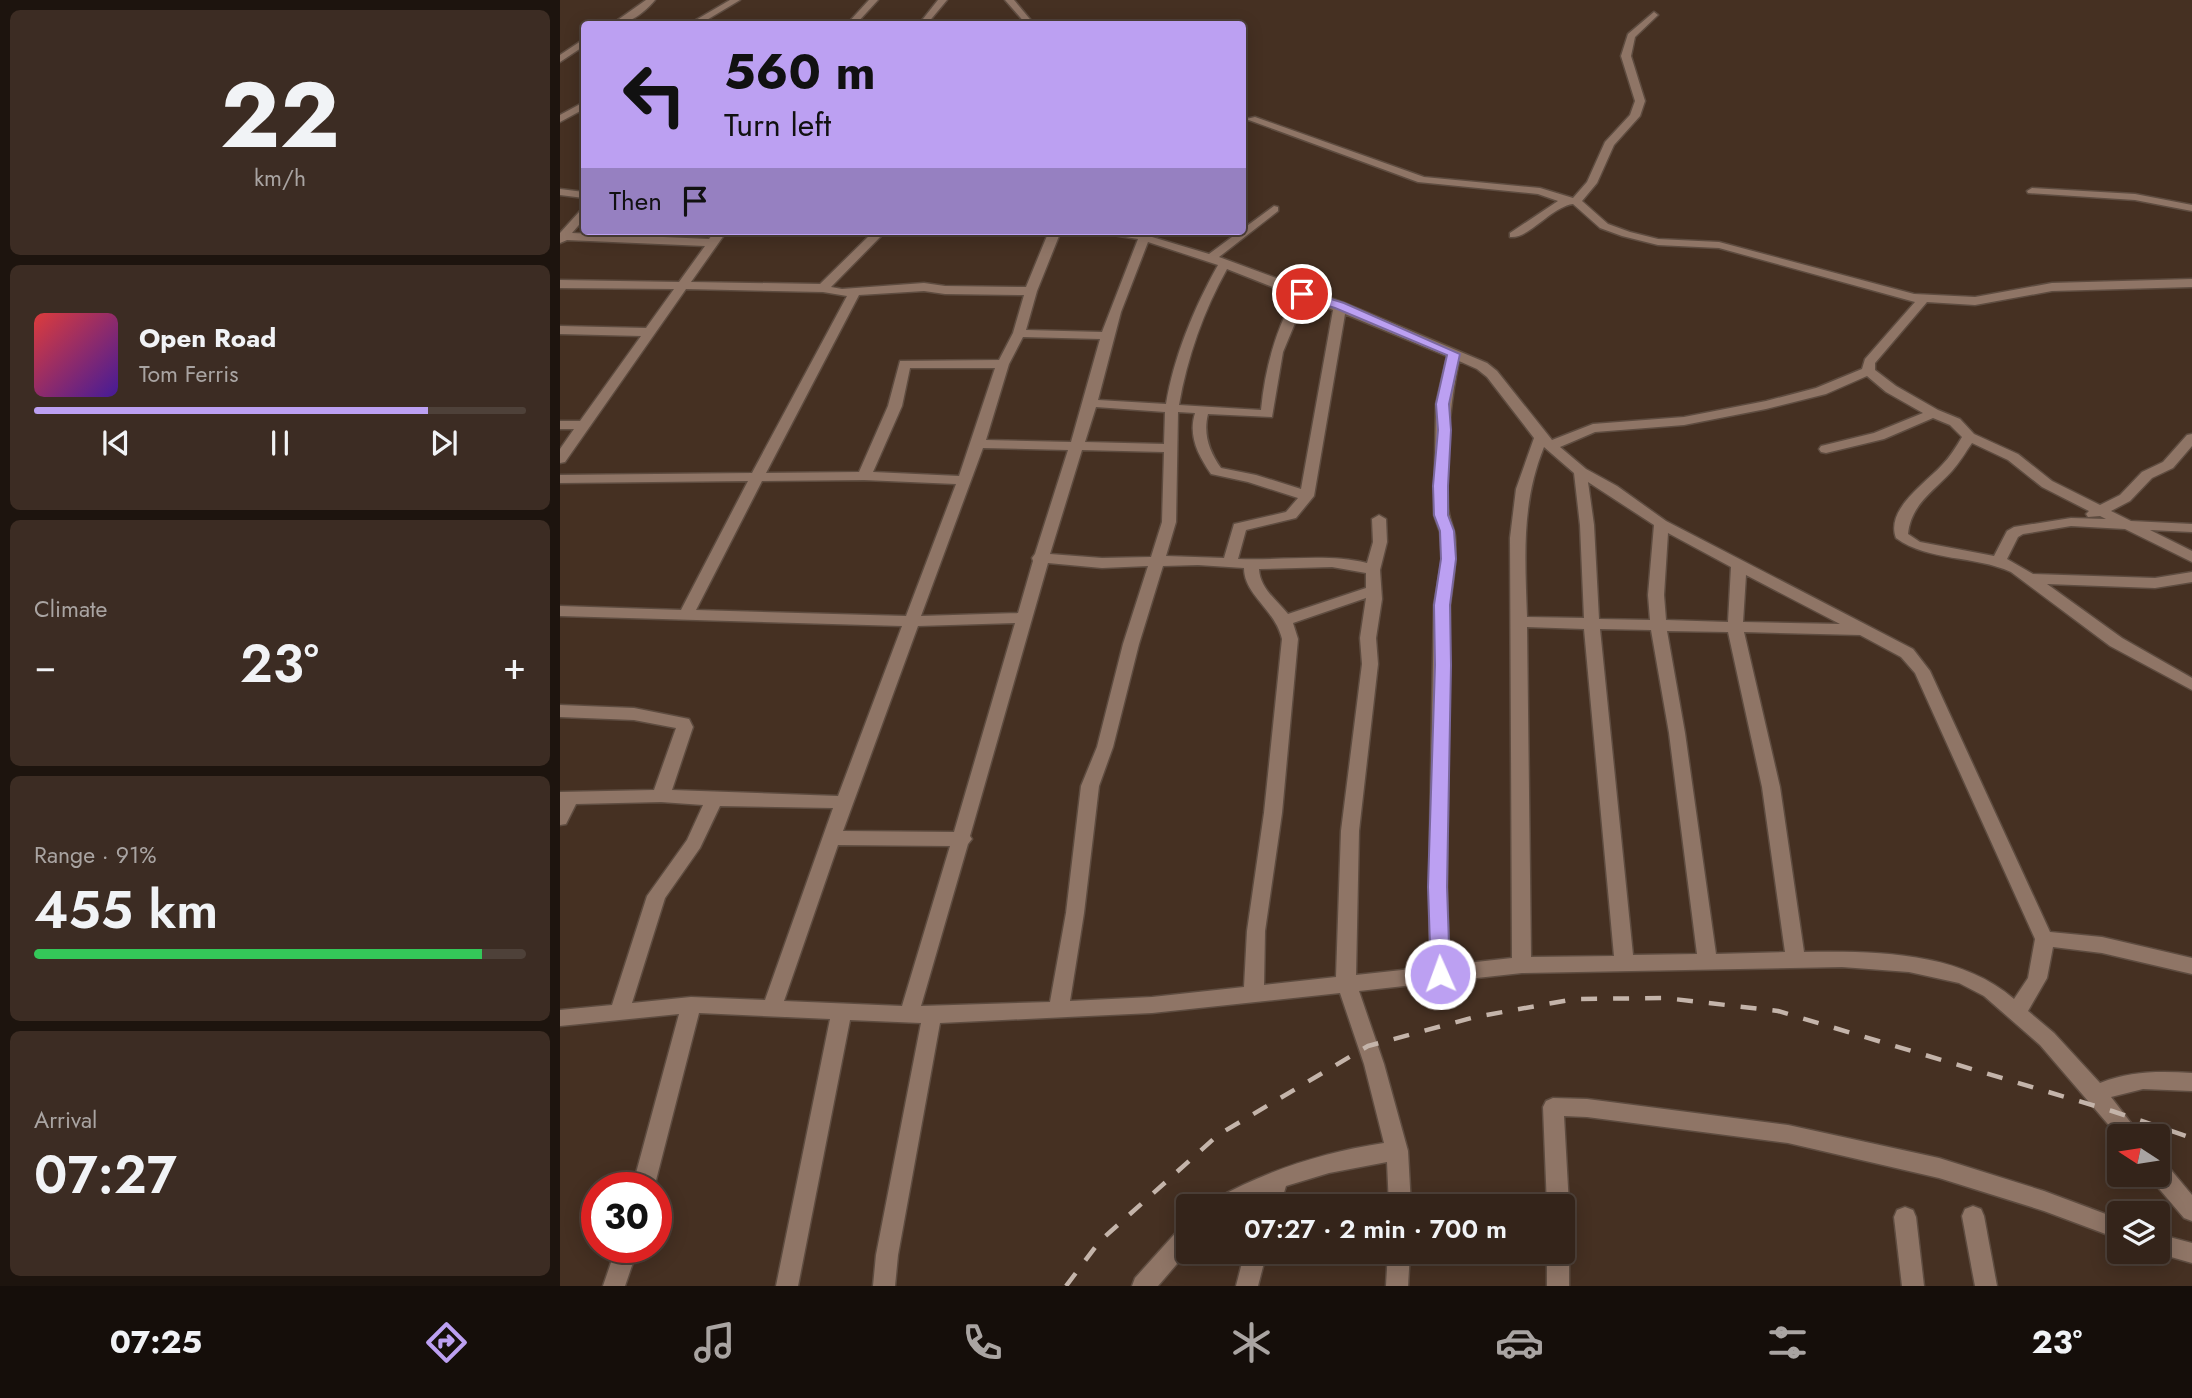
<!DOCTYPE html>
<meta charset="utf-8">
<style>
body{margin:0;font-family:Jost,sans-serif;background:#3c2c23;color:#f1f3f6;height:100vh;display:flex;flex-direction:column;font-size:26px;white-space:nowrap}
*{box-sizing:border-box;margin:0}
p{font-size:23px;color:#a9a4a2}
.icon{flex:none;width:38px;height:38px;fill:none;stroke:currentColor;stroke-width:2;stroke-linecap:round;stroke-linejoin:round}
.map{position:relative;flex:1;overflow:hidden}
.drawer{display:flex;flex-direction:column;gap:10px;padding:10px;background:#1d140e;width:560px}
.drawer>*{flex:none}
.banner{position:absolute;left:21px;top:21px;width:665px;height:214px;border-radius:7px;box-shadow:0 4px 18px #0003,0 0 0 2px #4e4139;background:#bca0f2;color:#111;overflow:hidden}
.needle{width:46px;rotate:282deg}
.controls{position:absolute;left:1547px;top:1124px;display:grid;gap:14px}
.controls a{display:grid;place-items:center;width:63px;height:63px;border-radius:7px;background:#34241a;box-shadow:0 4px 18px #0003,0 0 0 2px #4e4139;font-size:35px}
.speed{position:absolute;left:21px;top:1172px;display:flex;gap:14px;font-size:35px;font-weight:700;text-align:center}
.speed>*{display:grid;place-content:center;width:91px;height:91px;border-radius:50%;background:#34241a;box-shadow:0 4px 18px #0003,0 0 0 2px #4e4139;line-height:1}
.speed .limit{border:10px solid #d22;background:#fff;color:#111}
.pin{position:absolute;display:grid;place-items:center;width:60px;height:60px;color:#fff;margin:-30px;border:4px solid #fff;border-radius:50%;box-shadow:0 2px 7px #0007}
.me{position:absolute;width:77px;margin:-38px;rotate:358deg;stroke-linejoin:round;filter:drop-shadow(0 0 5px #0008)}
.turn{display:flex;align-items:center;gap:24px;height:147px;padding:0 28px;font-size:32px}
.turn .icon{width:91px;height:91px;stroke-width:2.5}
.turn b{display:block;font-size:49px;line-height:60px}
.then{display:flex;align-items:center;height:66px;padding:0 28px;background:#0003;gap:14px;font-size:26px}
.big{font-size:52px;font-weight:600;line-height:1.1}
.drawer .widget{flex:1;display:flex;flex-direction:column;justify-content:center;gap:10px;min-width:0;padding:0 24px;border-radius:10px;background:#3c2c23}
.drawer .dial{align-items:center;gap:0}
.dial b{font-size:91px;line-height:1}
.song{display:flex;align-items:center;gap:21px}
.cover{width:84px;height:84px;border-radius:10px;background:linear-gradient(135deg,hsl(0 70% 55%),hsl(260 70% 35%))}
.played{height:7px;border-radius:4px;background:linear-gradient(90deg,#bca0f2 80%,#4e4139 80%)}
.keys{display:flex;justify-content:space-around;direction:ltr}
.heat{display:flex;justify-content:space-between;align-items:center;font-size:38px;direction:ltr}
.charge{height:10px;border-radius:5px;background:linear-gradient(90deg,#34c759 91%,#4e4139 0)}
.trip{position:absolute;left:616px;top:1194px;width:399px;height:70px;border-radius:7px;background:#34241a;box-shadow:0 4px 18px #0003,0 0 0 2px #4e4139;font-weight:600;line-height:70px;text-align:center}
.dock{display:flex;height:112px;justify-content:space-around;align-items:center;background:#150e0a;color:#a9a4a2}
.dock .icon{width:49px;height:49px}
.dock .selected{color:#bca0f2}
.dock b{font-size:32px;color:#f1f3f6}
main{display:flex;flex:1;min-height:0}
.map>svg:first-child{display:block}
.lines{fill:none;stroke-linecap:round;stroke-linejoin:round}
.minor-casing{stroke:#5e4c40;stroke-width:3}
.minor{fill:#8f7566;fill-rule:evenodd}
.rail{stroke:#c4b4aa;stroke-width:4.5;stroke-dasharray:16 16;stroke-linecap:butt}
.route{fill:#bca0f2;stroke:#7a689d;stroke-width:2}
</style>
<main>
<section class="drawer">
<div class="widget dial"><b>22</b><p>km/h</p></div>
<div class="widget">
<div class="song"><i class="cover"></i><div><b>Open Road</b><p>Tom Ferris</p></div></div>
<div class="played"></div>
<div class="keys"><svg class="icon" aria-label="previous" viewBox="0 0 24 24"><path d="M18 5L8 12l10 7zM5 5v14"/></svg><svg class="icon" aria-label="pause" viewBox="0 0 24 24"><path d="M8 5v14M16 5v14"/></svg><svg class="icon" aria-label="next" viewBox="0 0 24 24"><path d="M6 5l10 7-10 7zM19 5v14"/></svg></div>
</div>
<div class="widget"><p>Climate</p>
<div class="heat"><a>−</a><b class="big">23°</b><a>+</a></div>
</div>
<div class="widget"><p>Range · 91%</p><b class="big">455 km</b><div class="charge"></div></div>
<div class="widget"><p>Arrival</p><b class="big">07:27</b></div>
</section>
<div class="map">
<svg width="1632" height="1286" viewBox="0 0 1632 1286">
<rect width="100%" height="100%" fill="#453022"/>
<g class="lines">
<!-- minor casing -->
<g class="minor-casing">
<g id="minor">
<path d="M86 0H95C84 13 70 24 52 24Z"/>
<path d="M170 0H180L140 24H129Z"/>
<path d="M309 0H318L296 24H287Z"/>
<path d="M378 0H387L367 24H359Z"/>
<path d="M445 0H454L474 24H466Z"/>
<path d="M1094 12 1098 15 1075 37 1071 56 1085 101 1080 116 1054 145 1037 183 1022 201 1048 224 1070 232 1098 239 1159 242 1354 294 1415 297 1492 283 1632 279V287L1492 291 1415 305 1367 302 1315 363V370L1336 386 1378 410 1400 419 1414 434 1458 454 1492 481 1540 505 1560 495 1582 472 1603 462 1627 435 1632 434V446L1613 468 1592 478 1570 501 1551 511 1571 521 1632 524V532L1590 530 1632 551V562L1565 529 1511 526 1463 534 1458 537 1447 559 1473 574 1595 578 1632 572V582L1595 588 1487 584 1562 638 1632 678V690L1550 646 1451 572C1414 555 1369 562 1336 538 1325 509 1366 483 1382 465 1390 457 1396 447 1402 437L1390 425 1373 418 1324 439 1266 453 1261 452 1259 449 1261 446 1314 433 1363 413 1326 392 1307 376 1266 394 1206 409 1124 425 1035 432 1000 447 1026 469 1057 486 1106 521 1353 649 1370 671 1490 932 1542 937 1632 958V974L1542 953 1493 947 1487 978 1468 1011 1494 1033 1540 1083C1570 1071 1599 1071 1632 1073V1091L1583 1089 1551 1097 1581 1136 1559 1137 1480 1045 1424 996 1399 983 1349 972 1282 967 962 973 799 991 824 1064 848 1151 851 1206H829L827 1162 769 1173 726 1186 720 1206H698L701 1197 684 1206H652L655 1199C709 1170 763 1152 824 1143L804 1064 780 993 592 1013 380 1023 338 1255 335 1286H313L316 1255 361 1023 290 1020 238 1286H216L270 1019 139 1013 94 1188H72L119 1014 0 1026V1010L52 1005 87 896 127 840 143 805 101 802 16 804 6 824 0 825V792L94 790 116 728 74 720 0 717V705L74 708 129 719 133 727 112 790 278 796 342 626 0 616V606L121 610 188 481 0 483V475L192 473 287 296 263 292 126 289 5 462 0 463V449L14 429H0V421H20L81 336 0 334V326L86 328 114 289 0 288V280L119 282 145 246 7 240 0 243V233L20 211 24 210V219L12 233 149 239 155 231H167L131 282 260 284 314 231H326L271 287 282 289 364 283 385 286 466 287 489 231H501L477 291 466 330 542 332 578 239 547 234 541 231H572L649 254 714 206 718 207V211L659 257 784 303 927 363 937 371 992 440 1033 424 1124 417 1206 401 1256 388 1302 369 1305 359 1355 302 1159 248 1098 245 1062 236 1040 228 1013 204C991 207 969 239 950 237V233L998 201 978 194 858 182 686 119 695 117 864 177 980 188 1013 198 1027 182 1045 142 1070 115 1075 101 1061 56 1068 34ZM588 242 658 265C634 308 614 356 606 404L538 400 561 312ZM667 269 735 296C715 331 705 369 701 410L619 405C627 358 644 310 667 269ZM364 291 385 294 464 295 453 333 439 360 340 361 328 406 299 472 206 473 299 295ZM745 299 773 310 741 489 696 475 661 468C649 451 643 434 648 414L712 417 723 352ZM785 314 887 356 876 404 874 515 880 532 882 559 874 605 869 887 870 967 796 975 799 831 818 664 816 638 822 599 820 570 827 542 826 519 819 515 812 519 813 542 807 563C766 553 721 561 678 559L686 530 736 518 754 496ZM463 337 540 339 511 442 426 440 449 364ZM899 361 917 369 927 377 974 438 956 489 950 538 952 958 889 965 887 887 890 605C893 582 897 559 895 536 893 525 888 516 888 505 886 457 889 407 899 361ZM350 368H435L399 476 313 472 342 406ZM536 407 605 412 604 444 525 442ZM618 412 635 413C628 436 638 455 651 474L688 482 738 498 726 512 674 524 664 558 606 556 616 522ZM1412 443 1448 460 1482 487 1529 511 1526 514 1528 517 1540 516 1546 519 1511 518 1454 527 1447 531 1434 556 1360 542 1348 534C1351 504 1374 491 1392 471 1400 462 1405 453 1412 443ZM984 447 1014 473 1020 525 1024 618 967 617C965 558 961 503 984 447ZM423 448 508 450 475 554 472 558 473 561 458 613 361 616ZM522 450 604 452 602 522 591 557 542 558 490 554ZM304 480 396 484 346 616 136 610 202 481ZM1028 482 1094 525 1088 595 1090 620 1039 619 1034 525ZM1108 533 1171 567 1168 622 1106 620 1104 595ZM488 563 542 568 588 566 563 644 537 747 521 786 506 913 490 1002 361 1006 408 844 412 839 410 836ZM638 565 684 568C684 595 715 609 722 639L704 813 687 931 684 987 592 997 510 1001 524 913 539 786 553 747 579 644 603 566ZM772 567 806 573V588L728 614C717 600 700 589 699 569ZM1186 575 1280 624 1183 622ZM806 598 800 638 802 664 781 831 776 977 704 985 705 931 722 813 738 639 733 623ZM455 623 394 832 283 831 358 626ZM967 627 1024 629 1054 956 971 957ZM1040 629 1091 630 1109 733 1137 954 1073 955ZM1107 631 1168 632 1202 787 1225 952 1156 954 1125 733ZM1184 632 1300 635 1341 657 1355 673 1475 939 1468 978 1454 999C1399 951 1314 951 1244 952L1220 787ZM160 806 273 808 205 1000 131 997 72 1003 105 898 140 848ZM278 845 390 846 342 1006 224 1001Z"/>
<path d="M24 39V46L0 62V55Z"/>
<path d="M24 102V109L0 122V115Z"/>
<path d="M1472 188 1575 194 1632 205V211L1575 200 1468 193 1467 191Z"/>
<path d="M0 189 24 192V198L0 195Z"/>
<path d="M993 1098 1027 1099 1228 1125 1379 1158 1484 1191 1559 1219V1239L1484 1211 1379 1178 1228 1143 1027 1117 1004 1116 1009 1206 1003 1214V1206H987L983 1107 986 1101Z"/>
<path d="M1598 1162 1606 1164 1632 1195V1221L1624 1218 1590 1178 1589 1174H1598Z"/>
<path d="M1413 1206 1421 1209 1424 1216 1437 1286H1415L1402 1216 1405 1209Z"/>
<path d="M1345 1207 1353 1210 1356 1217 1364 1286H1342L1334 1217 1337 1210Z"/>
<path d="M628 1225V1251L598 1286H572L575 1278 620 1228Z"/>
<path d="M1598 1234 1632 1243V1263L1590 1251H1598Z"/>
<path d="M1003 1242 1009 1251V1286H987V1251H1003Z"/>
<path d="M56 1248H78L65 1286H43Z"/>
<path d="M685 1251H707L698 1286H676Z"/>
<path d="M828 1251H850L848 1286H826Z"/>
</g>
</g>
<!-- minor -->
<use href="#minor" class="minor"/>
<!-- rail -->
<path class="rail" d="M506 1286 540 1241 658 1135 808 1046 915 1017 1015 999 1105 998 1218 1011 1552 1111 1632 1138"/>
</g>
<!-- route -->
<path class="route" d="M742 290 784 303 900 354 889 404 891 430 888 486V515L894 531 896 559 890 605 891 665 887 887 890 974 887 980 880 982 874 980 871 974 868 887 875 665 874 605 881 559 880 531 874 515 873 486 878 430 876 404 887 355 775 308 738 297V291Z"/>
</svg>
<div class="controls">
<a><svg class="needle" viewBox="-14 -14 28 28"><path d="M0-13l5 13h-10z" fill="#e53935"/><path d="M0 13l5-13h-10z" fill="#a9a4a2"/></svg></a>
<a><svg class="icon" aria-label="layers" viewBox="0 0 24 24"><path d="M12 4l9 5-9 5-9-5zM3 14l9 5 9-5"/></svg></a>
</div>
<div class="speed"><div class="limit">30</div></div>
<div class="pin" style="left:742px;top:294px;background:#d93025"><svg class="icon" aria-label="arrive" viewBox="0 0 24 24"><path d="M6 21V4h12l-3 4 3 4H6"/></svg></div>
<svg class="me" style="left:880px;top:974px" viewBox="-20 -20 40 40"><circle r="17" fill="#bca0f2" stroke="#fff" stroke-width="3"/><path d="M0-11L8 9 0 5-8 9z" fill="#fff"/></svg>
<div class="trip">07:27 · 2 min · 700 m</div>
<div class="banner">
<div class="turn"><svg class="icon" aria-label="left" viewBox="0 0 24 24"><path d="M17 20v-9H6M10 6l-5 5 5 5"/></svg><div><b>560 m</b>Turn left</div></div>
<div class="then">Then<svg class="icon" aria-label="arrive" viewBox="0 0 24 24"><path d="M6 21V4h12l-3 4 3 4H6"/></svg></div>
</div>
</div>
</main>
<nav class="dock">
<b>07:25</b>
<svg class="icon selected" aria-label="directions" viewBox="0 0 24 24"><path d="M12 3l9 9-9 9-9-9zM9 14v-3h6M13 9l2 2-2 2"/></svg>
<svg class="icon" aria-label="music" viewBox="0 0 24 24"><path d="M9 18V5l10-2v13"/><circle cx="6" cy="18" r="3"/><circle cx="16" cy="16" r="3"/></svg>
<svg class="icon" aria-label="phone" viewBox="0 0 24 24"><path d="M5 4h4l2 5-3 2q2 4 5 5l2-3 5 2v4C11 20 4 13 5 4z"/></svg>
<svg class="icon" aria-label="climate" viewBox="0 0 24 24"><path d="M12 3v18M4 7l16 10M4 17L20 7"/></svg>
<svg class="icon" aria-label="car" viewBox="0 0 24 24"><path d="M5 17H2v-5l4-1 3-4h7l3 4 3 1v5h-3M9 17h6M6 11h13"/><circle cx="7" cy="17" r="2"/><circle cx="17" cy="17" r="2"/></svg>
<svg class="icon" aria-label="filters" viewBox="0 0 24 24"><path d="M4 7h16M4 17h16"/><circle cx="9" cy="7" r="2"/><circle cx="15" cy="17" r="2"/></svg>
<b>23°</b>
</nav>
